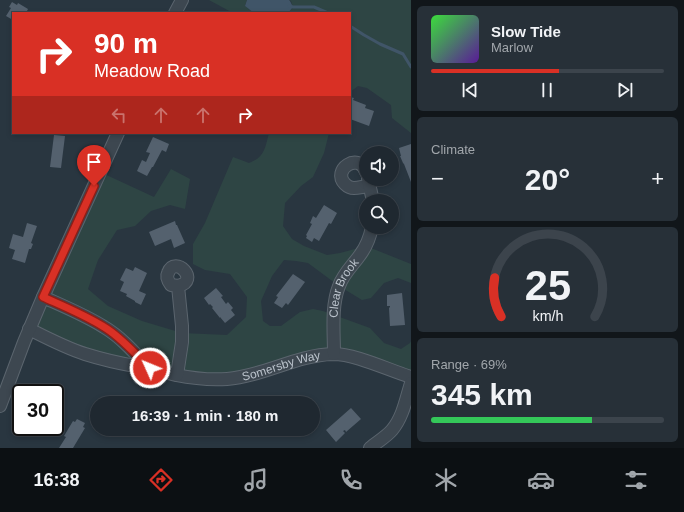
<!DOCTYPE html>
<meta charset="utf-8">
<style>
body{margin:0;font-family:Arial,sans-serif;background:#273038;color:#f1f3f6;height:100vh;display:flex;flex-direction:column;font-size:15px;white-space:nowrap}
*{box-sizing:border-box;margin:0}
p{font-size:13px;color:#a1a6ab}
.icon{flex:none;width:22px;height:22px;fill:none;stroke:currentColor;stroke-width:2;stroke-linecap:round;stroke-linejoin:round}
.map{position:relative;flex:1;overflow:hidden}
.side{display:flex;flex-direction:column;gap:6px;padding:6px;background:#11161a;width:273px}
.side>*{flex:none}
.hud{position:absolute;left:12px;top:12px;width:339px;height:122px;border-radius:0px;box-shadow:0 2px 6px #0003,0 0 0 1px #3c444c;background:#d93025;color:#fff;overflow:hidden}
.buttons{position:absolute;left:359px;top:146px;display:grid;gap:8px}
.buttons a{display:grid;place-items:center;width:40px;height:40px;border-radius:50%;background:#1f2830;box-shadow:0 2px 6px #0003,0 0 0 1px #3c444c;font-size:20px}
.speed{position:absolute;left:12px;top:384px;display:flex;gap:8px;font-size:20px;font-weight:700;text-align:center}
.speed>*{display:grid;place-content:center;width:52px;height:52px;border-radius:50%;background:#1f2830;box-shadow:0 2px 6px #0003,0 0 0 1px #3c444c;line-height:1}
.speed .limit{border:2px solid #111;border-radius:6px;background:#fff;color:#111}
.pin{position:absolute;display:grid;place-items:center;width:34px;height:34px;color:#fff;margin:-41px -17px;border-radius:50% 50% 50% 0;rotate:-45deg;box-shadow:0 0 4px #0007}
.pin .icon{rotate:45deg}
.me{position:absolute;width:44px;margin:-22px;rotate:314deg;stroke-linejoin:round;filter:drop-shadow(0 0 3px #0008)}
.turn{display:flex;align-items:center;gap:14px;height:84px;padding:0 16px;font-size:18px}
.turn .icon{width:52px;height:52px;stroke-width:2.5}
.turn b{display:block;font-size:28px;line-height:34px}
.lanes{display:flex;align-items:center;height:38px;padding:0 16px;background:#0003;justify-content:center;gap:20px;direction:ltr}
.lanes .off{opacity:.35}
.big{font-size:30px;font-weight:700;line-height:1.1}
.side .tile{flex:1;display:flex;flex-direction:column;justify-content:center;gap:6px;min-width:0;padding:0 14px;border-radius:6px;background:#273038}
.side .dial{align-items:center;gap:0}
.dial svg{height:104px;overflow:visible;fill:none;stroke:#3c444c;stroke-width:7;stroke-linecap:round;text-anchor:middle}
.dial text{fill:#f1f3f6;stroke:none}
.song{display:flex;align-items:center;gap:12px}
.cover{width:48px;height:48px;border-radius:6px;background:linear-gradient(135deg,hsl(120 70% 55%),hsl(270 70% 35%))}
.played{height:4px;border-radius:2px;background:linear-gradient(90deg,#d93025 55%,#3c444c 55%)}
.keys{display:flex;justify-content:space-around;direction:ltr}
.heat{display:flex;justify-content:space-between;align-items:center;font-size:22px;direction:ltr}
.charge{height:6px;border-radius:3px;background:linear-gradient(90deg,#34c759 69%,#3c444c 0)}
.trip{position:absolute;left:90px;top:396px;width:230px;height:40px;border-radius:20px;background:#1f2830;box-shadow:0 2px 6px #0003,0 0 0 1px #3c444c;font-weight:700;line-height:40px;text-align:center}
.tab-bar{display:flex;height:64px;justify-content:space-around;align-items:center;background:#0c1013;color:#a1a6ab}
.tab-bar .icon{width:28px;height:28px}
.tab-bar .on{color:#d93025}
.tab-bar b{font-size:18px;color:#f1f3f6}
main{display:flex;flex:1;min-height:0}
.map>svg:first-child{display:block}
.green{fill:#2e4544}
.water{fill:#405568}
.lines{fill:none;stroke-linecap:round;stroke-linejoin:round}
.stream{stroke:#405568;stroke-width:3}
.building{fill:#54616e}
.minor-casing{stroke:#5b656e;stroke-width:14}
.minor{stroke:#3d4750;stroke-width:12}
.route-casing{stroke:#8d1f18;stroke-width:10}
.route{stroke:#d93025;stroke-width:7}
.labels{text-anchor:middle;stroke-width:4;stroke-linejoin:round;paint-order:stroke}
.street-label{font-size:12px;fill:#bac2cb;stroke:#222c36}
</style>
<main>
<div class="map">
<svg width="411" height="448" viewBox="0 0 411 448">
<rect width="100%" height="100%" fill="#293640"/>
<!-- green -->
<g class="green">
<path d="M209 0H247L245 6 254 13H233Z"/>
<path d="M289 0H411V133L392 118 391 105 367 88 358 86 350 92V13H288L293 7 291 1Z"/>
<path d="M269 133H290C293 135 299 135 302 133H329L324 153 313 177 301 186 285 203 283 226 292 239 304 246 327 255 340 253 366 246 411 264V283L398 278 384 283 371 298 362 300 339 286 308 263 296 261 284 260 272 276 261 301 263 321 270 326H281L300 312 313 309 323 311 370 328 384 343 401 349 410 343 411 341V377L334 354 227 379 136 366 29 329 100 172 154 197 171 169 190 179 185 209 170 205 151 211 135 226 117 230 98 260 88 289 108 306 142 321 182 333 227 335 246 317 247 297 230 274 205 270 193 264V244L205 223 233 157 249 163C265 157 265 148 269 133Z"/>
</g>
<!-- water -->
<path class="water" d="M247 0H289L290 1 293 7 288 13H254L245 6Z"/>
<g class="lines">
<!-- stream -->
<g class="stream">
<path d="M289 6 293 7H314L328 13"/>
<path d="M350 26 364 35 380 44 403 54 411 67"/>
</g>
</g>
<!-- building -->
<g class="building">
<path d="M12 2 17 5 18 3 28 9 26 13H13V20L6 16 11 8 9 7Z"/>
<path d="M350 97 354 98 353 100 366 105 365 108 374 111 369 126 350 119Z"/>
<path d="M54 135 65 136 61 168 50 167Z"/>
<path d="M153 137 169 144 166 152 162 150 153 167H152L147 176 137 171 142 160 146 162 150 153 146 152Z"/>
<path d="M411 144V182L404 164 403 163 400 156H401L399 148Z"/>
<path d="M324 205 337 213 331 224 329 223 319 241 314 238 312 242 306 238 307 236 306 235 312 224 310 223 313 216 316 218Z"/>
<path d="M175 221 176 225H177L185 243 174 248 171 239 155 246 149 232Z"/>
<path d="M27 223 37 226 31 243 33 244 31 249H29L25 263 12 259 15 250 9 248 13 234 23 237Z"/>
<path d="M135 267 147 273 139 291 146 294 141 305 135 302V301L126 296 127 294 120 291 124 282 120 280 126 268 133 271Z"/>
<path d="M293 274 305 282 288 305 286 303 282 308 274 303 278 297 276 296Z"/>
<path d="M216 288 223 296 221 297 226 304 228 302 233 308 231 310 235 315 225 323 220 317V318L212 308 213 307 210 304 209 305 204 298Z"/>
<path d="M402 293 405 325 390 326 389 308 390 307V306H387V295Z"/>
<path d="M351 408 361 419 346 432 345 430 343 431 345 433 336 442 326 430Z"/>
<path d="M77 419 85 423 83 427 85 428 73 448H59L66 437 64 436 73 421 75 422Z"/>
</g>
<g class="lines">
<!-- minor casing -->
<g class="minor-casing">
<g id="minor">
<path d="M175 13 182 0"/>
<path d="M366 172C359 151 331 170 345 184 347 186 351 188 354 188 359 188 365 186 370 186"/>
<path d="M368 179 373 201"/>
<path d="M43 297C63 306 85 315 104 327 121 337 135 353 149 368"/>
<path id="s1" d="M29 329C47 338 66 348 85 354 101 359 118 363 135 366 139 367 145 367 150 368 158 369 167 373 176 375 191 378 211 380 227 379 264 376 296 355 333 354 356 354 388 370 411 377"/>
<path id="s2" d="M334 354C334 333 331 306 339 286 343 274 353 265 360 255 366 247 370 237 372 227"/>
<path d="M177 375 182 342V326L178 286C201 281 175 254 168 273 166 277 168 281 171 285L178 286"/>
<path d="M0 406 24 342 43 297 118 133"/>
<path d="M370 448C377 442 386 437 392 430 403 417 406 399 411 383"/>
</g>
</g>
<!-- minor -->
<use href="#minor" class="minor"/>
</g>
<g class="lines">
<!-- route casing -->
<g class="route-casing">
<path id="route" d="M94 186 43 297C63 306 85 315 104 327 121 337 135 354 150 368"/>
</g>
<!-- route -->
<use href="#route" class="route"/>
</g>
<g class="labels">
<!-- street labels -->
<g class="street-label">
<text dy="4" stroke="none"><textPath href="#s2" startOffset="68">Clear Brook</textPath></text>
<text dy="4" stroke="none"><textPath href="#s1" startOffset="262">Somersby Way</textPath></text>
</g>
</g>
</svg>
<div class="buttons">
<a><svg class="icon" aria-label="sound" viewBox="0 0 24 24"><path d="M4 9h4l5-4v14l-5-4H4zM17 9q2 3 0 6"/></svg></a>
<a><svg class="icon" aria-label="search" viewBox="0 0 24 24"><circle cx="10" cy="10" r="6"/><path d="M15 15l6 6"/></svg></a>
</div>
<div class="speed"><div class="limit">30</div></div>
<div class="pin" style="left:94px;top:186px;background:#d93025"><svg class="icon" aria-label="arrive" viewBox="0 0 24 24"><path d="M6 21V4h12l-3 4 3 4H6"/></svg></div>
<svg class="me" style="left:150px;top:368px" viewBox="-20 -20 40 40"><circle r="17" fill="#d93025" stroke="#fff" stroke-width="3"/><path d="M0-11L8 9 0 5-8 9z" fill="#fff"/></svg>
<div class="trip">16:39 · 1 min · 180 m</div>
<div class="hud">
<div class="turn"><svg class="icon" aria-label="right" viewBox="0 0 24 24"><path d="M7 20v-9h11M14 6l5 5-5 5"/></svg><div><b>90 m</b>Meadow Road</div></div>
<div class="lanes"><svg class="icon off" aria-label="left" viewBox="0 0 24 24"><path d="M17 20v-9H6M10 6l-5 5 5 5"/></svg><svg class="icon off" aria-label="ahead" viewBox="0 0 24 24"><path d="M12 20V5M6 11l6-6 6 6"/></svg><svg class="icon off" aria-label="ahead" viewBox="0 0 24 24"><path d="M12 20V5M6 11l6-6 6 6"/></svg><svg class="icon" aria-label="right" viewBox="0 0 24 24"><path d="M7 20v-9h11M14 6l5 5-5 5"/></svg></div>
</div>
</div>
<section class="side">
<div class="tile">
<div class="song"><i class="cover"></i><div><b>Slow Tide</b><p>Marlow</p></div></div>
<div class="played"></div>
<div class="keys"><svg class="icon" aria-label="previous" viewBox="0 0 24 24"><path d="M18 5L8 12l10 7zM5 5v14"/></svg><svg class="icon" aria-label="pause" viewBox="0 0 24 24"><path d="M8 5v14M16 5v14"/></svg><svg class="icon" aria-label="next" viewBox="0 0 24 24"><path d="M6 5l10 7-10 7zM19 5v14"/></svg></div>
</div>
<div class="tile"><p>Climate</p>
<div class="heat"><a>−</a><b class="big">20°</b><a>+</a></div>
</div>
<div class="tile dial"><svg viewBox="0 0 100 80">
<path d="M14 69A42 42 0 1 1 86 69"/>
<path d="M14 69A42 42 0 0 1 9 39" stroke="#d93025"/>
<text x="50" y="56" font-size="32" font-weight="700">25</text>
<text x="50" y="72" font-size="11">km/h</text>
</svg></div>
<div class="tile"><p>Range · 69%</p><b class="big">345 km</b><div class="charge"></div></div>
</section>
</main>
<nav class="tab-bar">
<b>16:38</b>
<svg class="icon on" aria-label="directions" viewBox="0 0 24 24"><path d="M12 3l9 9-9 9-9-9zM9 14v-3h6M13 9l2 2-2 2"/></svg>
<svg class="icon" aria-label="music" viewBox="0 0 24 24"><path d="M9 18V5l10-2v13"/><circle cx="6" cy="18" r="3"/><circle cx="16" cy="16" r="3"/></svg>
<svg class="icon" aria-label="phone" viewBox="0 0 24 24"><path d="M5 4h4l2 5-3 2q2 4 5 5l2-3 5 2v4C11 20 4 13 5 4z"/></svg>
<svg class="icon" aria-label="climate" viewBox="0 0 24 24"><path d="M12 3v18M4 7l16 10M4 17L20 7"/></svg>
<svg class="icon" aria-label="car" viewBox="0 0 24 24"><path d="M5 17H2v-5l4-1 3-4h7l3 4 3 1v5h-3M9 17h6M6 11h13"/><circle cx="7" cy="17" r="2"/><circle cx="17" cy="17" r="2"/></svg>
<svg class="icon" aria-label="filters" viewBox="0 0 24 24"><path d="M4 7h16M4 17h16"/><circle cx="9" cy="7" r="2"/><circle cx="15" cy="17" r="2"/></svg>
</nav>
